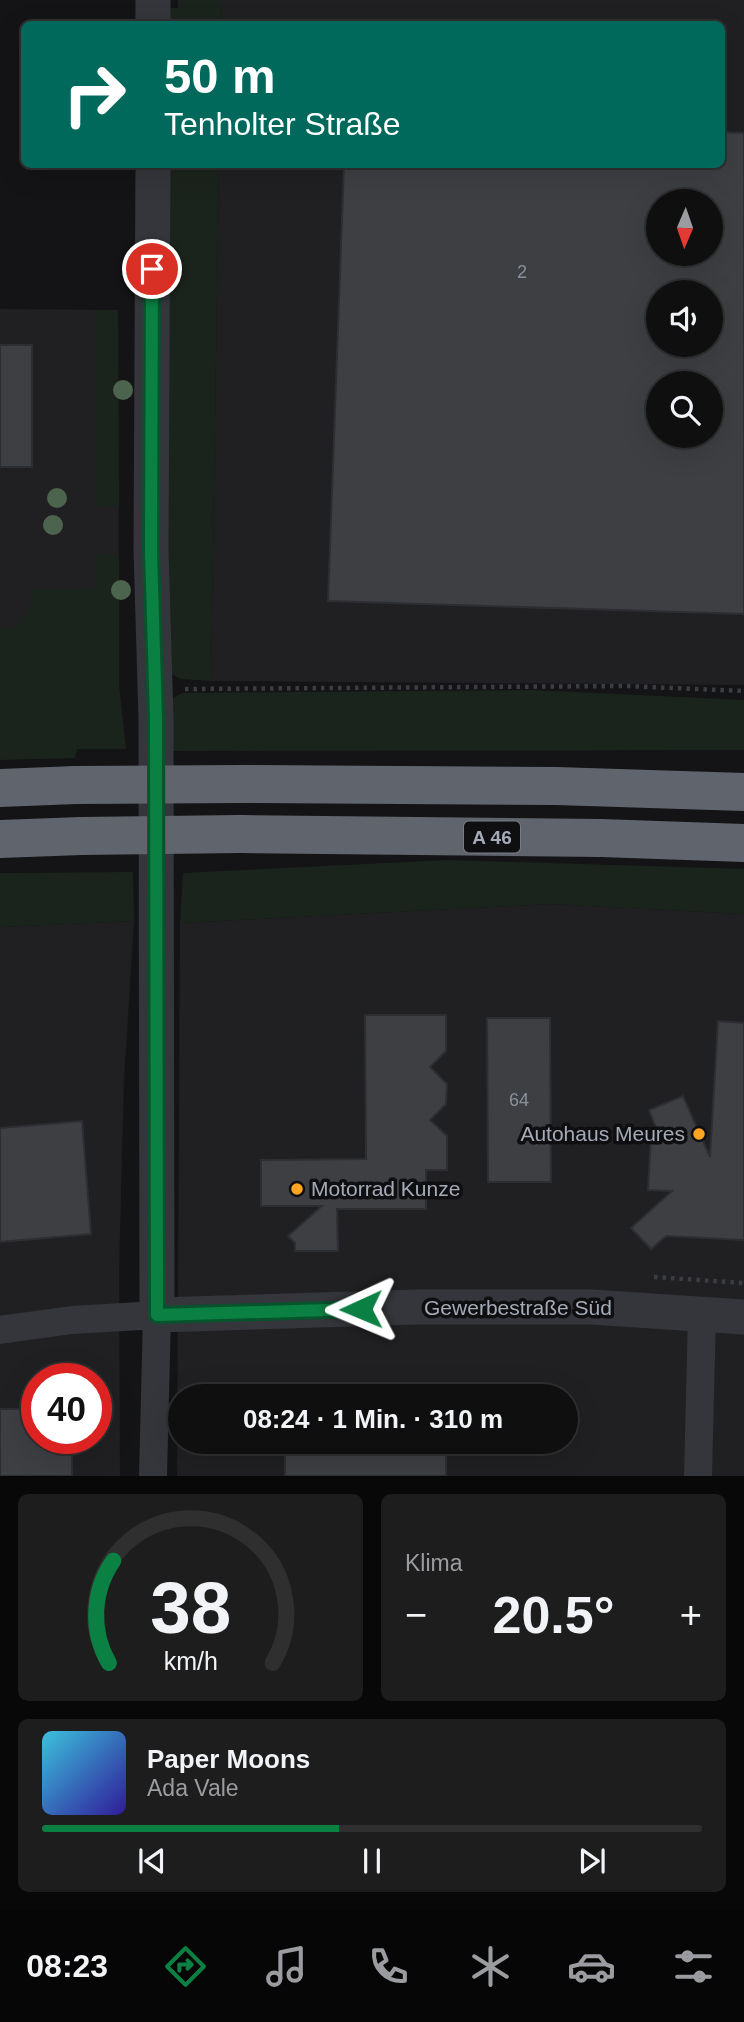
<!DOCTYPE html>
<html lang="de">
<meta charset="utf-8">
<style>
body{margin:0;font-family:Arial,sans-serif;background:#1d1d1e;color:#f1f3f6;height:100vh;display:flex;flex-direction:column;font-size:26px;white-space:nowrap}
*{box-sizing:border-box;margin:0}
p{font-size:23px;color:#9b9c9f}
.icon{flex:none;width:38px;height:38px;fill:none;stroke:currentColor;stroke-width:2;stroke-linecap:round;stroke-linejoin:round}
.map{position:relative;height:1476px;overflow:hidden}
.drawer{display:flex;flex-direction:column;gap:18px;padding:18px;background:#080809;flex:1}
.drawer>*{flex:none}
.banner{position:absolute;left:21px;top:21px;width:704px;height:147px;border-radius:10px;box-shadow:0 7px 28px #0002,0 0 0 2px #2f2f30;background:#00695c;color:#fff;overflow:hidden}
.needle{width:46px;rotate:182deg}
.fabs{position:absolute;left:646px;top:189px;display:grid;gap:14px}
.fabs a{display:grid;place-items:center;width:77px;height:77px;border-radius:50%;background:#0f0f10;box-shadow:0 7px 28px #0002,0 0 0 2px #2f2f30;font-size:35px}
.speed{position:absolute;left:21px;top:1363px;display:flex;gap:14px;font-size:35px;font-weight:700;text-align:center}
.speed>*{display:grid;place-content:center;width:91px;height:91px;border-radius:50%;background:#0f0f10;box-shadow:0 7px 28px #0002,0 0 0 2px #2f2f30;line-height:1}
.speed .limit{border:10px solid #d22;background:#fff;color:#111}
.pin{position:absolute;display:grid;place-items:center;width:60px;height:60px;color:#fff;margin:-30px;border:4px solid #fff;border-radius:50%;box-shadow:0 2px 7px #0007}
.me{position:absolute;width:77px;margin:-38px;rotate:269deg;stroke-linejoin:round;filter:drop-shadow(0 0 5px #0008)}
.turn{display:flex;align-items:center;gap:24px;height:147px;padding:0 28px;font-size:32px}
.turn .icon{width:91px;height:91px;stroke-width:2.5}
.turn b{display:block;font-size:49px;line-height:60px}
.big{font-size:52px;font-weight:700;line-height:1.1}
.drawer .card{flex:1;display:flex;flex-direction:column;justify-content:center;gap:10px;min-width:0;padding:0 24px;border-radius:10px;background:#1d1d1e}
.drawer .dial{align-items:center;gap:0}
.dial svg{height:182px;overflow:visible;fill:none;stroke:#2f2f30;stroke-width:7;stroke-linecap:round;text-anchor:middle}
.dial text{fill:#f1f3f6;stroke:none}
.song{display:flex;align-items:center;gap:21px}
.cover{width:84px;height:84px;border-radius:10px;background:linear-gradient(135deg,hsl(190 70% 55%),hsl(250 70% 35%))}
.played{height:7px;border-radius:4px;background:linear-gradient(90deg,#0b8043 45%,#2f2f30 45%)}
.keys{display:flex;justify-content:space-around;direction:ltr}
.heat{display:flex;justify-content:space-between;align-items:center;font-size:38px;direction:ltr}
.drawer .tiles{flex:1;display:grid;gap:18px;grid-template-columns:1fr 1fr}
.card:last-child{grid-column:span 2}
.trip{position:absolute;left:168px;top:1384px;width:410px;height:70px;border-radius:35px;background:#0f0f10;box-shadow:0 7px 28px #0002,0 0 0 2px #2f2f30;font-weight:700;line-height:70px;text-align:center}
.menu{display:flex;height:112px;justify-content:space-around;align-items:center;background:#060606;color:#9b9c9f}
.menu .icon{width:49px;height:49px}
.menu .on{color:#0b8043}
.menu b{font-size:32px;color:#f1f3f6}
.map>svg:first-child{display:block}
.built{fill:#202023;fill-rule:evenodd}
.green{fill:#1b241c}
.building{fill:#3e3f43;stroke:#2d2e32;stroke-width:2;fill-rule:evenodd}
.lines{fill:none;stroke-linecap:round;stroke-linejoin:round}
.path{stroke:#3a3d42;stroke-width:4.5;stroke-dasharray:3.5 5;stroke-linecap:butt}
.minor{stroke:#34363b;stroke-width:28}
.tertiary{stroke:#34363b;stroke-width:35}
.motorway{stroke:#60646c;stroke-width:38}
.motorway-bridge{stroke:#60646c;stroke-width:38}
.tree{fill:#4c634d}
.route-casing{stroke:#07532c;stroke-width:18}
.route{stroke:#0b8043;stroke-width:12}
.poi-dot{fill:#ffa522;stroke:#0f0f11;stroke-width:2.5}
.labels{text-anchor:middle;stroke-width:7;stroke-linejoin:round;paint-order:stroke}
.number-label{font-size:18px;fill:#8a909a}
.shield{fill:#0f0f11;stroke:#777c85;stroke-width:2}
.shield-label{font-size:19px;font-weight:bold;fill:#a4abb7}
.poi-label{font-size:21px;fill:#a4abb7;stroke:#0f0f11;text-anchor:end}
.street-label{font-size:21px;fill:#a4abb7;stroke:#0f0f11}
</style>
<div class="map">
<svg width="744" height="1476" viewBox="0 0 744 1476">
<rect width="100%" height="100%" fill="#141416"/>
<!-- built -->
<g class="built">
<path d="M222 0H744V685L211 681 219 165 721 164V24H221ZM658 201H710V254H658ZM658 292H710V345H658ZM658 383H710V436H658Z"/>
<path d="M0 309 118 310 119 685 0 690Z"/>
<path d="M550 904 744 914V1476H177L180 923ZM180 1396H565V1442H180Z"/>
<path d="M134 921 124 1079 119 1269 120 1476H0V927ZM37 1379H96V1438H37Z"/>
</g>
<!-- green -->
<g class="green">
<path d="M178 0H222L221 24H167V8H178Z"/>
<path d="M167 165H219L211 681 181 679 166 671Z"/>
<path d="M95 310H118L119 507 95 506Z"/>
<path d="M96 554 119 555V685L126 749H77L75 758 0 760V629C24 628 31 610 31 589H95Z"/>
<path d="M532 690 744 700V750L168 751C167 732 159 700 183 693Z"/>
<path d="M448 860 744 869V914L550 904 180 923 183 873Z"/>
<path d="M133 872 134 921 0 927V873Z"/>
</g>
<!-- building -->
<g class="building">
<path d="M721 132 744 133V614L328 601 344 164H721ZM658 201H710V254H658ZM658 292H710V345H658ZM658 383H710V436H658Z"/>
<rect x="0" y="345" width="32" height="122"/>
<path d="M365 1015H446V1051L430 1067 447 1084 446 1104 430 1120 447 1136V1170H426V1209H337L338 1251H295V1243L288 1236 322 1206H261V1160L366 1159Z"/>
<path d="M487 1018H550L551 1182H488Z"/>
<path d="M718 1021 744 1023V1240L666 1236 651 1249 631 1228 672 1191 648 1190 651 1135 658 1133 649 1110 683 1096 710 1157Z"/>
<path d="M82 1121 91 1234 0 1242V1128Z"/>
<path d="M0 1409H37V1438H72V1476H0Z"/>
<path d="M446 1448V1476H285V1449Z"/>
</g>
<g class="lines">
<!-- path -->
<g class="path">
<path d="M185 689 625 686 744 691"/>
<path d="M654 1277 744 1283"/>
</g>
<!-- minor -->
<g class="minor">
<path d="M0 1330 72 1320 157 1315 153 1476"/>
<path d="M698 1476 702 1314"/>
</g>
<!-- tertiary -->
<g class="tertiary">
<path d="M153 24V0"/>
<path d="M153 164 151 550 156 719 157 1315 416 1307H591L744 1317"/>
</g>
<!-- motorway -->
<g class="motorway">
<path d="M243 784 556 786 744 792"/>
<path d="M0 788 76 785"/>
<path d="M240 834 601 838 744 843"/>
<path d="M0 839 81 836"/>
</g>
<!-- motorway-bridge -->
<g class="motorway-bridge">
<path d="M76 785 243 784"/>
<path d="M81 836 240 834"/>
</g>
</g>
<!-- trees -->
<g class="tree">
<circle cx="123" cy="390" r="10"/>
<circle cx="57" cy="498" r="10"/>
<circle cx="53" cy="525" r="10"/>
<circle cx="121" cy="590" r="10"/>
</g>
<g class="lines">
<!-- route casing -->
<g class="route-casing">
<path id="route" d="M152 269 151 551 156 719 157 1315 361 1309"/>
</g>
<!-- route -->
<use href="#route" class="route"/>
</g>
<!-- markers -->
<g class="poi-dot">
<circle cx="699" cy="1134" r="7"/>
<circle cx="297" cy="1189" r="7"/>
</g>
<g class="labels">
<!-- number labels -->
<g class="number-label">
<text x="522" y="278">2</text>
<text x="519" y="1106">64</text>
</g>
<!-- shield labels -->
<rect class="shield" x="464" y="821.5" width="56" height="31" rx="5"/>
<g class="shield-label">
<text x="492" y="844">A 46</text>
</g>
<!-- poi labels -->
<g class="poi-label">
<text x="685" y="1141">Autohaus Meures</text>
<text x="311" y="1196" text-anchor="start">Motorrad Kunze</text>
</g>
<!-- street labels -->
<g class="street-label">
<text x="518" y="1315">Gewerbestraße Süd</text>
</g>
</g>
</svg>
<div class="fabs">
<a><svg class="needle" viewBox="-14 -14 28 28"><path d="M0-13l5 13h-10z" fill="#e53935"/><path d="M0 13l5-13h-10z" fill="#9b9c9f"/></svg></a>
<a><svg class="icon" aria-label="sound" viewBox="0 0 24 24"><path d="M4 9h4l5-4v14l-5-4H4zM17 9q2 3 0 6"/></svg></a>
<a><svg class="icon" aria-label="search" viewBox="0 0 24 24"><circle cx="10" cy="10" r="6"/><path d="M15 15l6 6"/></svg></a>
</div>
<div class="speed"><div class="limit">40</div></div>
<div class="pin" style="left:152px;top:269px;background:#d93025"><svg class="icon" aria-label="arrive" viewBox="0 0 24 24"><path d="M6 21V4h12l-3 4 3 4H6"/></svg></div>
<svg class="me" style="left:361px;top:1309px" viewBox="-20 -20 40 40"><path d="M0-17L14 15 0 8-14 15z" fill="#0b8043" stroke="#fff" stroke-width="4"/></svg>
<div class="trip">08:24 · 1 Min. · 310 m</div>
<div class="banner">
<div class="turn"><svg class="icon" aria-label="right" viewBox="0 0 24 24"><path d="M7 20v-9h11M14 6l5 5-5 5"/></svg><div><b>50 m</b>Tenholter Straße</div></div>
</div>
</div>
<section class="drawer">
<div class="tiles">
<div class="card dial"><svg viewBox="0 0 100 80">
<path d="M14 69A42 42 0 1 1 86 69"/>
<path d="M14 69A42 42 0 0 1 16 24" stroke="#0b8043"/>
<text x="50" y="56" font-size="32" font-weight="700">38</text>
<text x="50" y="72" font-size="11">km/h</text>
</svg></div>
<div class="card"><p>Klima</p>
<div class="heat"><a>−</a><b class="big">20.5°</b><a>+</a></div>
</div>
<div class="card">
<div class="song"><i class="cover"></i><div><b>Paper Moons</b><p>Ada Vale</p></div></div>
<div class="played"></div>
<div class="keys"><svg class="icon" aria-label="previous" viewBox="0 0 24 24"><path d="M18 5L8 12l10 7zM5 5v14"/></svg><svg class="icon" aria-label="pause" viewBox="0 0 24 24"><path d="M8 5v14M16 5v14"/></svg><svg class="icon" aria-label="next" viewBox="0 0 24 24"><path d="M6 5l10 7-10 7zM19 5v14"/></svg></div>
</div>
</div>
</section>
<nav class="menu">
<b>08:23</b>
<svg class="icon on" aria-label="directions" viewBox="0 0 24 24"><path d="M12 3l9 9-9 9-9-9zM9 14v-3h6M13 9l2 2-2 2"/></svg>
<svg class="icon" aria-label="music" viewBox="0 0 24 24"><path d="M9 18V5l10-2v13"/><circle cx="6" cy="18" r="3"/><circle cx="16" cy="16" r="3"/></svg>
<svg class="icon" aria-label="phone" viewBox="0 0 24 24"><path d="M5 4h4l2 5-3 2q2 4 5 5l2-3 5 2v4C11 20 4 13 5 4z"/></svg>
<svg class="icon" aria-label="climate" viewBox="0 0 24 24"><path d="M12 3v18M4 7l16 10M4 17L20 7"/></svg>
<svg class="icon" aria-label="car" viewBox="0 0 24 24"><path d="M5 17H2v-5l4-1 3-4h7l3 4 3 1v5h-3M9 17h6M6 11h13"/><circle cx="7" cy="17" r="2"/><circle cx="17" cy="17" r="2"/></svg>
<svg class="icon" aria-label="filters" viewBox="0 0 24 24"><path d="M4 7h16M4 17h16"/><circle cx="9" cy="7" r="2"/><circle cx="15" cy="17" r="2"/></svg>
</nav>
